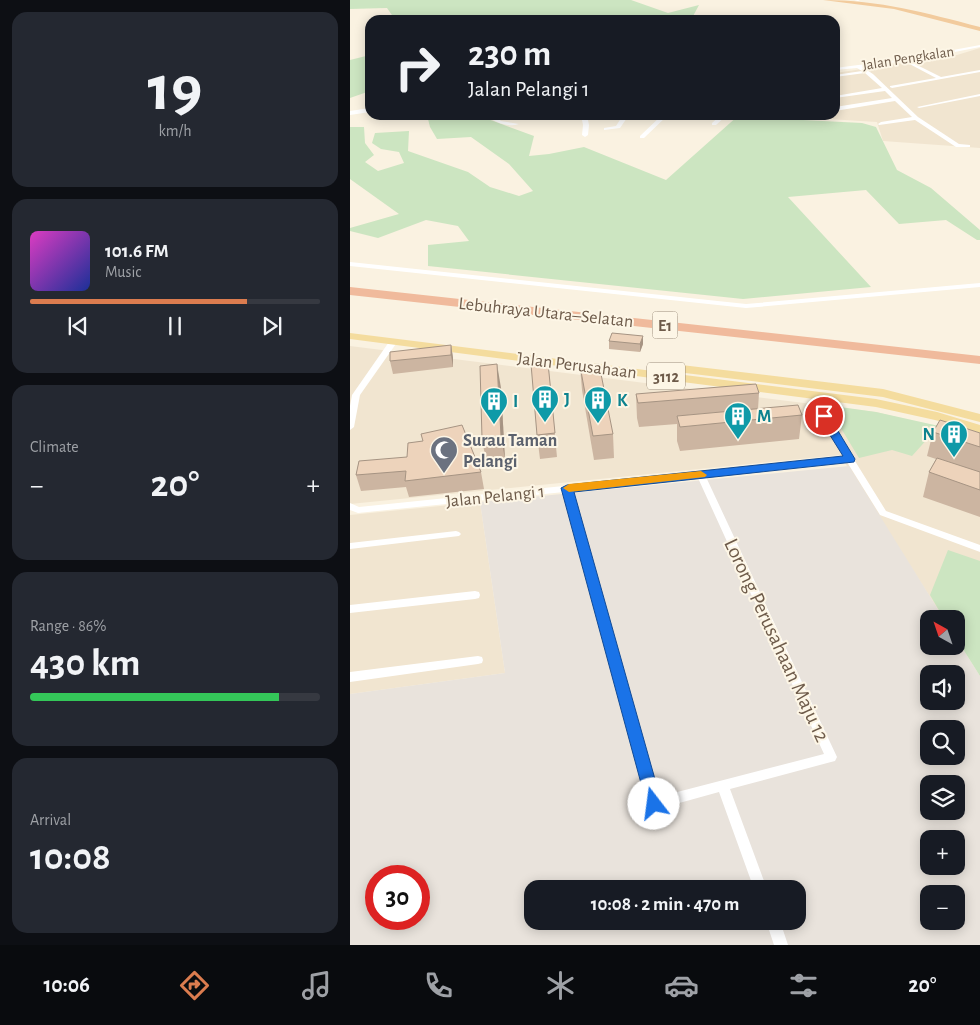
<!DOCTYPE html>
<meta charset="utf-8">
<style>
body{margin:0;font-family:"Alegreya Sans",sans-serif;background:#242831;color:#f1f3f6;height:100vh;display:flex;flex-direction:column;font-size:19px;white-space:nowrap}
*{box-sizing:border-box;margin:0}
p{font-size:16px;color:#9ea1a6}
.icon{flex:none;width:28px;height:28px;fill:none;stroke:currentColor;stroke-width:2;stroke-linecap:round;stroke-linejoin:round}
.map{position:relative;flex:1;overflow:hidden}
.side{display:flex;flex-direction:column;gap:12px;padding:12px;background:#0d0f14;width:350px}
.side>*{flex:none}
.banner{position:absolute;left:15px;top:15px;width:475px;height:105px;border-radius:15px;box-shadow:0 2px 12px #0003;background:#171b24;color:#f1f3f6;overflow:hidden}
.needle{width:32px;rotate:320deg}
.controls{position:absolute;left:570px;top:610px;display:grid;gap:10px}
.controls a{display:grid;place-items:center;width:45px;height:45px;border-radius:10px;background:#171b24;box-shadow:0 2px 12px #0003;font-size:25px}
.speed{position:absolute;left:15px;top:865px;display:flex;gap:10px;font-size:25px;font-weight:700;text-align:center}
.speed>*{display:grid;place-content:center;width:65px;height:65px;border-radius:50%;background:#171b24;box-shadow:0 2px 12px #0003;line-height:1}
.speed .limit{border:8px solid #d22;background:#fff;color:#111}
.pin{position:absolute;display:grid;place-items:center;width:42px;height:42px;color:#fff;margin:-21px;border:2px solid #fff;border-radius:50%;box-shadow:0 1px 5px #0007}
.me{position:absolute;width:55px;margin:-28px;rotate:345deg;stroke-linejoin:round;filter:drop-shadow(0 0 4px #0008)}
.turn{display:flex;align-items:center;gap:18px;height:105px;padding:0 20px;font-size:22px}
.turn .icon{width:65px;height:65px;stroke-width:2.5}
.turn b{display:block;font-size:35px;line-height:42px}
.big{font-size:38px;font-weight:600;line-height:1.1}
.side .widget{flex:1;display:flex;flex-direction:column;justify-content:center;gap:8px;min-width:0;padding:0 18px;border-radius:15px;background:#242831}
.side .dial{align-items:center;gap:0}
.dial b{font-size:65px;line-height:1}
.song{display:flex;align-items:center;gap:15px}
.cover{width:60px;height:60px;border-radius:8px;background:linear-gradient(135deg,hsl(310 70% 55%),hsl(230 70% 35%))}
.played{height:5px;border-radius:2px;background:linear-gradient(90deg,#db7c4f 75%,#363941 75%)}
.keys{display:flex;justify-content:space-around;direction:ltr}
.heat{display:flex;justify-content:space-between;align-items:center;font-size:28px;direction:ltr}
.charge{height:8px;border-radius:4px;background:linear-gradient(90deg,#34c759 86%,#363941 0)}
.trip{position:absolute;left:174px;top:880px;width:282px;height:50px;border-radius:15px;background:#171b24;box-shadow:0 2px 12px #0003;font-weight:600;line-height:50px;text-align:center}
.dock{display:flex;height:80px;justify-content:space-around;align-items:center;background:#090b0e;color:#9ea1a6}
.dock .icon{width:35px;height:35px}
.dock .on{color:#db7c4f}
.dock b{font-size:22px;color:#f1f3f6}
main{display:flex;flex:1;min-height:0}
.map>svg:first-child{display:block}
.residential{fill:#f1e5d0}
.industrial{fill:#e9e3dc;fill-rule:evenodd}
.green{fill:#cce5c1}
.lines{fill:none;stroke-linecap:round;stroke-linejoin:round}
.minor{fill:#fff;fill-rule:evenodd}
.primary{fill:#f4dc9e;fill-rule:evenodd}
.trunk{fill:#f2cb9d;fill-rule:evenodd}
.motorway{fill:#f0ba9c;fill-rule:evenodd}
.wall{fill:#ccb5a1}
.shaded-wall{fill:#a69483}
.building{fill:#edd3bb;stroke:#a69483}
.route{fill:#1a73e8;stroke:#114b97}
.slow{fill:#f59e0b}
.labels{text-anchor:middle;stroke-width:4;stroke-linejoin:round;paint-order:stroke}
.far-street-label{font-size:15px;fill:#6e5b4a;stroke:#fdf6e6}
.shield{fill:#fdf6e6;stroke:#998a79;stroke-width:1}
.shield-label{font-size:16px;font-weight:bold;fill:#6e5b4a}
.street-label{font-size:18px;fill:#6e5b4a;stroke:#fdf6e6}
.culture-label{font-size:18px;font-weight:bold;fill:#0d838f;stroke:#fdf6e6;text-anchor:start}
.worship-label{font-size:18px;font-weight:bold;fill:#5b616d;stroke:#fdf6e6;text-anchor:start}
.near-street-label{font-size:21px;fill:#6e5b4a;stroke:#fdf6e6}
</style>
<main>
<section class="side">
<div class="widget dial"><b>19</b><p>km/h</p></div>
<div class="widget">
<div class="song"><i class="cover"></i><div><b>101.6 FM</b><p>Music</p></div></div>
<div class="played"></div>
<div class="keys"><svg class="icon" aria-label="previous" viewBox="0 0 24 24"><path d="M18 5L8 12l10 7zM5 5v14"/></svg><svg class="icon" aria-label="pause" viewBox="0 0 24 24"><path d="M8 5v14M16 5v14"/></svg><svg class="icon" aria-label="next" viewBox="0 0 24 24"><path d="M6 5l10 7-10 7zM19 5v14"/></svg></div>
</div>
<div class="widget"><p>Climate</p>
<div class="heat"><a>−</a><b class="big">20°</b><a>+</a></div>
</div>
<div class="widget"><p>Range · 86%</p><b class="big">430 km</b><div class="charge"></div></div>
<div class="widget"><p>Arrival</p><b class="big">10:08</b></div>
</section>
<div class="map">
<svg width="630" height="945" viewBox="0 0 630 945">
<rect width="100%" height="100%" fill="#faf2e1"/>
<!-- residential -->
<g class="residential">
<path d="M630 48V148L533 141 527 122 461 118 462 115H485V73L607 55Z"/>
<path d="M0 346 526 412 630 438V676L606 619H594L490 455 0 504Z"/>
<path d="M130 502 155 673 0 694V515Z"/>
</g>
<!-- industrial -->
<path class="industrial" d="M499 466 594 619H579V646H606V638L630 676V945H0V694L155 673 130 502ZM579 674H606V701H579ZM579 729H606V756H579ZM579 784H606V811H579ZM579 839H606V866H579ZM26 876H69V919H26ZM182 889H448V921H182ZM579 894H606V921H579Z"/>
<!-- green -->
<g class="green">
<path d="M0 0H281L318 13 349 5 341 20H39L44 18 37 8 0 9Z"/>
<path d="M20 55V91L0 98V60Z"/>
<path d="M77 115H139L138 119 184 136 179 156 199 154 234 147 316 180 389 115H456L453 120 512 123 526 127 547 170 581 188 630 230V240H627L596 220 549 224 516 190 438 197 521 287 393 299 78 266V245L119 241 108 226 76 220 28 238 0 231V228L49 214 0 179V127H14L15 143 24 155 15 162 28 171 54 163 49 152 31 149 22 143 25 133 59 131 58 151 118 172 140 187 169 196 183 191 159 164 121 137 87 139 80 127Z"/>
<path d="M490 407 526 412 589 426 562 456 542 450 509 458 483 415Z"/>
<path d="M598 550 630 561V676L606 638V619H594L580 595Z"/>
</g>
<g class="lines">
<!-- minor -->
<g class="minor">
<path d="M504 0H510L508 1Z"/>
<path d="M630 45V47L559 61 591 77 630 70V72L542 88 540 87V86L586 78 554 61 512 67 523 74 568 117 609 144 620 145V147H606L565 120 529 125 528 124 531 122 562 117 545 101 485 111V107L542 98 535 91 485 98V96L532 88 515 73 485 77V75L512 71 507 68 485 70V68L555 59Z"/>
<path d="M630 94V96L569 108 567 107Z"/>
<path d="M20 108V112L0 115V111Z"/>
<path d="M141 115H147L146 117 151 121 169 124C160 127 149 124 141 119Z"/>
<path d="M231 115H237L239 125 238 135 235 137 232 135 233 125Z"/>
<path d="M273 115H279L270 128 254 130V128L266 126Z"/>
<path d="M312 115H318L294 138H290V136Z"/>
<path d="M371 115H377L366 125H362V123Z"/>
<path d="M0 262 396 304 630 283V287L396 308 0 266Z"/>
<path d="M41 339H44L48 341 10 395 4 427 0 430V406L2 395Z"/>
<path d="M479 396H485L486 398 477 416 536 511 630 545V552L530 515 497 462 356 477 487 757 485 761 481 762 380 789 417 889H404L369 792 304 810 300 808 214 492 8 513 0 510V503L9 507 494 457 469 416ZM348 478 474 754 308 797 222 491Z"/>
<path d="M106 531 109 532 111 534 109 536 0 549V543Z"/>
<path d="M125 591 129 592 130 595 129 598 125 599 0 613V605Z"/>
<path d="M128 656 132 657 133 660 132 663 128 664 0 682V672Z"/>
<path d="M416 921H430L438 945H424Z"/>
</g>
<!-- primary -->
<g class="primary">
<path d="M0 333 526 399 587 412 630 425V433L585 420 526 407 0 339Z"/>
<path d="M306 362 533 389 630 414V422L533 397 302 369 300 366 302 363Z"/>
</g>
<!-- trunk -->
<path class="trunk" d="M473 0C530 0 576 13 630 27V31L544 9Z"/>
<!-- motorway -->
<path class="motorway" d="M0 287 630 356V364L0 295Z"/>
</g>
<!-- wall -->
<g class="wall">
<path d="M293 336V344L290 352 259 349V341Z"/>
<path d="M101 345 103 358V367L43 374 40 361Z"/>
<path d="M198 363 207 457 190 459 187 435Z"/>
<path d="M230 366 263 434 264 458 244 460 232 390Z"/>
<path d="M151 388 155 460 136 462 132 438Z"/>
<path d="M409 393 408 409 452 415 449 439 330 451 327 441V424L289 427 287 418 286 394Z"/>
<path d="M583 432 630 433V517L573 497 579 472 586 459 577 456Z"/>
<path d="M9 461 131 472 134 489 59 497 56 487 11 491 6 475Z"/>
</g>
<!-- shaded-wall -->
<g class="shaded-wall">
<path d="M293 336V344L290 352V344Z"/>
<path d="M101 345 103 358V367L101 355Z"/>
<path d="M147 364 151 388 155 460 151 436Z"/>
</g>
<!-- building -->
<g class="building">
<path d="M262 333 293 336 290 344 259 341Z"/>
<path d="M101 345V355L40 361V352Z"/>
<path d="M198 363 205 433 187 435 181 364Z"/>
<path d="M147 364 151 436 132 438 130 366Z"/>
<path d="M249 364 263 434 243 436 230 366Z"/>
<path d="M406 384 409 393 288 403 286 394Z"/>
<path d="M448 405 452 415 330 427 327 416Z"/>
<path d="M590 420 630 433V447L583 432Z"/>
<path d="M112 425 131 472 55 481 56 471 6 475 9 461 57 457 58 443 73 441 71 434Z"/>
<path d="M587 458 630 472V490L579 472Z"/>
</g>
<!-- route -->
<path class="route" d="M474 413 479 416 505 459 504 462 224 492 312 804 309 809 304 811 298 809 211 488 217 485 493 456 468 416Z"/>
<!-- slow -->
<path class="slow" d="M351 471 357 475 355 477 219 492 213 488 219 484Z"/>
<!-- icons -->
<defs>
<g id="building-pin" transform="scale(1.4375)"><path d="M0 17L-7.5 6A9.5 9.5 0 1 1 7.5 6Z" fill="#0f9aa8" stroke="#fdf6e6"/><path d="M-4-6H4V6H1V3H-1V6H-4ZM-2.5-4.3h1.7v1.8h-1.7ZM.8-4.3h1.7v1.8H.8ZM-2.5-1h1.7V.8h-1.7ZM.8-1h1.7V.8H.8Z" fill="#fff"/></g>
<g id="mosque-pin" transform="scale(1.4375)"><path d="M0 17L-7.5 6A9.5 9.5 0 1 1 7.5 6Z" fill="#6b7280" stroke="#fdf6e6"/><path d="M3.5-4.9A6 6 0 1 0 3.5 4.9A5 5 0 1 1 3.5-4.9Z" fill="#fff"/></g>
</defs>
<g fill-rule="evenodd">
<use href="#building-pin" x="195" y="399"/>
<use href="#building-pin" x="248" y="400"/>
<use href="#building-pin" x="144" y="401"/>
<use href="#building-pin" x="388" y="416"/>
<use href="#building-pin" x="604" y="434"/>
<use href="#mosque-pin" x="94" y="450"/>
</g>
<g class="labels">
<!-- far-street labels -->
<g class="far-street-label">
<text transform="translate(558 58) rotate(-9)" y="5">Jalan Pengkalan</text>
</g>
<!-- shield labels -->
<g class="shield">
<rect x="302.5" y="311.5" width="25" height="27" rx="4"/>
<rect x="297" y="362.5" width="38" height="27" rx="4"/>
</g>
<g class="shield-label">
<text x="315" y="331">E1</text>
<text x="316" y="382">3112</text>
</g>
<!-- street labels -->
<g class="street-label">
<text transform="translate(196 312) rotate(6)" y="6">Lebuhraya Utara–Selatan</text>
<text transform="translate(227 365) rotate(7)" y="6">Jalan Perusahaan</text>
<text transform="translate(145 496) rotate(-6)" y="6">Jalan Pelangi 1</text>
</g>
<!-- culture labels -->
<g class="culture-label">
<text x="214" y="405">J</text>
<text x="267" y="406">K</text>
<text x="163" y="407">I</text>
<text x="407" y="422">M</text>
<text x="585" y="440" text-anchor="end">N</text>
</g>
<!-- worship labels -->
<g class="worship-label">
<text x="113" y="446">Surau Taman<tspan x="113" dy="21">Pelangi</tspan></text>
</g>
<!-- near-street labels -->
<g class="near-street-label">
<text transform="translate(427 640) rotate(65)" y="7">Lorong Perusahaan Maju 12</text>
</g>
</g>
</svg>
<div class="controls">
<a><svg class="needle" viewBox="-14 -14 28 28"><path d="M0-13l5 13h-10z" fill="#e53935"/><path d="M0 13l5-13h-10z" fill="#9ea1a6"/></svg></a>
<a><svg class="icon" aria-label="sound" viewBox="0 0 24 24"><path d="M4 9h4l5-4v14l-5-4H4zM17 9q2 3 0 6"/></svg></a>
<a><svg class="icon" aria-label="search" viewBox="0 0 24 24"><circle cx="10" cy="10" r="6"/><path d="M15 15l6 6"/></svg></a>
<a><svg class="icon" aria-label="layers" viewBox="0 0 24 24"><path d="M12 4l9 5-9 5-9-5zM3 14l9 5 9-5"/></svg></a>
<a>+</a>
<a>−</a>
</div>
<div class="speed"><div class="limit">30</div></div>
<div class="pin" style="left:474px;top:416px;background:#d93025"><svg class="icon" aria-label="arrive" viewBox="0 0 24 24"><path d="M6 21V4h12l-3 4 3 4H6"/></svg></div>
<svg class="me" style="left:304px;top:804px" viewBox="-20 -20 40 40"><circle r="19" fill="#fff"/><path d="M0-13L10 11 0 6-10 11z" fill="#1a73e8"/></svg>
<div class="trip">10:08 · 2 min · 470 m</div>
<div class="banner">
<div class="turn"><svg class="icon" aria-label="right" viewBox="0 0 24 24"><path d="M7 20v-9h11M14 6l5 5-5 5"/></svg><div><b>230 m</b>Jalan Pelangi 1</div></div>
</div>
</div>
</main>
<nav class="dock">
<b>10:06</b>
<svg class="icon on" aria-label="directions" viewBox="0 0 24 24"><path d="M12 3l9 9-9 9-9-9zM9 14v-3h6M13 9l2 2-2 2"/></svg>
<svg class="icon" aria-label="music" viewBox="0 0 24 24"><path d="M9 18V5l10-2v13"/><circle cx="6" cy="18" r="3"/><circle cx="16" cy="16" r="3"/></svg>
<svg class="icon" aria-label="phone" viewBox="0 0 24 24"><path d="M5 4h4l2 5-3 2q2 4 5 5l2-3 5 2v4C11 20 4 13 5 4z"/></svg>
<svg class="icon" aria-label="climate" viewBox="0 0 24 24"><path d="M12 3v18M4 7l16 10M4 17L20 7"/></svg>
<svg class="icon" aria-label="car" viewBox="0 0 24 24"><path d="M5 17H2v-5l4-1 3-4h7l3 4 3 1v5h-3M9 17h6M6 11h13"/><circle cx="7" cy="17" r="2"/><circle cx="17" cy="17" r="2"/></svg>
<svg class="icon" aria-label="filters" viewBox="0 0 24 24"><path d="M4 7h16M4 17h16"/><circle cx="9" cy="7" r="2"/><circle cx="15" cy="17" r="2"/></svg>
<b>20°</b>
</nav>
